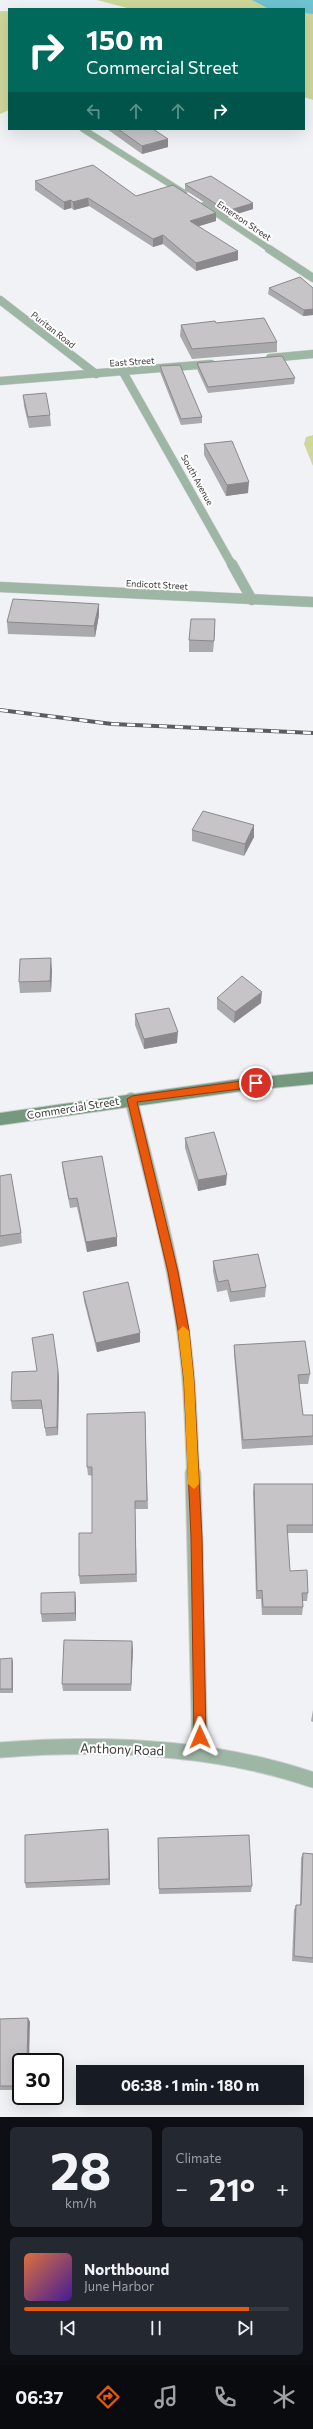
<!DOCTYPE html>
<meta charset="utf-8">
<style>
body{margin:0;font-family:Commissioner,sans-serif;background:#242831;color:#f1f3f6;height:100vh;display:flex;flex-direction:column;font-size:15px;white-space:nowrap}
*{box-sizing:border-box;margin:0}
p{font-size:13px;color:#9ea1a6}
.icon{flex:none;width:22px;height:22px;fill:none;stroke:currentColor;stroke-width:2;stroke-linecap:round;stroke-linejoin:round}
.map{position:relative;height:2117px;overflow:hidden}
.panel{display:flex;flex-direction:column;gap:10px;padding:10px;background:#0d0f14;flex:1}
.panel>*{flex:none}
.hud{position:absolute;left:8px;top:8px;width:297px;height:122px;border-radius:0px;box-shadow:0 4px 16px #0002;background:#00695c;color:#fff;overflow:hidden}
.speed{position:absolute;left:12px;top:2053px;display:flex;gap:8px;font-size:20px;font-weight:700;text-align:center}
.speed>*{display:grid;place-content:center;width:52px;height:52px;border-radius:50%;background:#171b24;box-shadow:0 4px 16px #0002;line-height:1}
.speed .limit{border:2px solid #111;border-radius:6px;background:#fff;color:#111}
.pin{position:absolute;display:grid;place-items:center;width:34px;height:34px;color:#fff;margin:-17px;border:2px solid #fff;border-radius:50%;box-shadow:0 1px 4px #0007}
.me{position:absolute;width:44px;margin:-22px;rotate:359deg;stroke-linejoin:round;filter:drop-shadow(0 0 3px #0008)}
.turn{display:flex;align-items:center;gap:14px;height:84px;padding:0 12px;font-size:18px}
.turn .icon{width:52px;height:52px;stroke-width:2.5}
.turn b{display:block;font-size:28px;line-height:34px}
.lanes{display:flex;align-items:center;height:38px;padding:0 12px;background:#0003;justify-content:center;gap:20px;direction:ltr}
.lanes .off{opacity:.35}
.big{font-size:30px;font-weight:700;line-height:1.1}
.panel .card{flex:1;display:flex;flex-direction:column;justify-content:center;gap:6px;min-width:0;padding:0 14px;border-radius:6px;background:#242831}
.panel .dial{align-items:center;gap:0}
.dial b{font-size:52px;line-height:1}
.song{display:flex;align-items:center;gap:12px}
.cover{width:48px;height:48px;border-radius:6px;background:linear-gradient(135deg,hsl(20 70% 55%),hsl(260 70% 35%))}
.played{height:4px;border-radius:2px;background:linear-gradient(90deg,#ea580c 85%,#363941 85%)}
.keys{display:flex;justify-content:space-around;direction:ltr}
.heat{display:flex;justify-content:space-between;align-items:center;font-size:22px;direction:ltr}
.panel .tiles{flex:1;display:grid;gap:10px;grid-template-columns:1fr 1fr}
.card:last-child{grid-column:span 2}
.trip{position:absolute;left:76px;top:2065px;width:228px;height:40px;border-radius:0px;background:#171b24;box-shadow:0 4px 16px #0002;font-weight:700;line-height:40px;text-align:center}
.tab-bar{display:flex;height:64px;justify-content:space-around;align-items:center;background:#090b0e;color:#9ea1a6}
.tab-bar .icon{width:28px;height:28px}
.tab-bar .selected{color:#ea580c}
.tab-bar b{font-size:18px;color:#f1f3f6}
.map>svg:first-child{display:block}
.green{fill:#d0d79a}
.water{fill:#70c3d1}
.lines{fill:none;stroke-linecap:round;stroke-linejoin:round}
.minor-far4-casing{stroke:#cccdd0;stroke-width:7}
.minor-far3-casing{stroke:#cccdd0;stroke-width:9}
.minor-far2-casing{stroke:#cccdd0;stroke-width:11}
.minor-far1-casing{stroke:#cccdd0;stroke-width:14}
.minor-casing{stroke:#cccdd0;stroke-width:17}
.tertiary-casing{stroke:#cccdd0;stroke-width:9}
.secondary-casing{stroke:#cccdd0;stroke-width:14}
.minor-far4{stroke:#9eb6a4;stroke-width:6}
.minor-far3{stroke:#9eb6a4;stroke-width:8}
.minor-far2{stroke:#9eb6a4;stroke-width:10}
.minor-far1{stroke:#9eb6a4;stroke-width:12}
.minor{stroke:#9eb6a4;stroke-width:15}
.tertiary{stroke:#9eb6a4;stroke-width:8}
.secondary{stroke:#74997e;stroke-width:12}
.rail-casing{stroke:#5c5c5e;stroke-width:4}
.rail{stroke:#fff;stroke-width:2.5;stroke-dasharray:8;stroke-linecap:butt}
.wall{fill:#aaa9ab}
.shaded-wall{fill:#8b898b}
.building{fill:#c6c4c7;stroke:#8b898b}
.route{fill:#ea580c;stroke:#983908}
.slow{fill:#f59e0b}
.labels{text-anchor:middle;stroke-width:4;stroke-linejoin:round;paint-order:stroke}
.far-street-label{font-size:9px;fill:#39393a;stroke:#fff}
.street-label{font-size:11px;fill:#39393a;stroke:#fff}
.near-street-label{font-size:13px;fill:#39393a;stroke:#fff}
</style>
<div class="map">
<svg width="313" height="2117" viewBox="0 0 313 2117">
<rect width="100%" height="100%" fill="#f1f2f5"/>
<!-- green -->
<g class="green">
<path d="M97 0H313V100L304 97V9H131Z"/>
<path d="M0 11H9V110L0 114Z"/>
<path d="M313 435V466L304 444 306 437Z"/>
</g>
<!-- water -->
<path class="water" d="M252 0H313V14L304 13V9H269Z"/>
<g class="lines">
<!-- minor-far4 casing -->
<g class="minor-far4-casing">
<g id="minor-far4">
<path d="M83 129 184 193"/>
<path d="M204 205 271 250"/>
</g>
</g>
<!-- minor-far3 casing -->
<g class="minor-far3-casing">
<g id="minor-far3">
<path d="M269 249 313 278"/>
<path d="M0 300 96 374"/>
<path d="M123 372 232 565"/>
</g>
</g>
<!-- minor-far2 casing -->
<g class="minor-far2-casing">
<g id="minor-far2">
<path d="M232 564 252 600"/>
<path d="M0 587 313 602"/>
</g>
</g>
<!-- minor-far1 casing -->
<g class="minor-far1-casing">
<path id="minor-far1" d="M131 1099C150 1176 172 1253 183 1331 190 1378 191 1426 193 1474"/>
</g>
<!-- minor casing -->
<g class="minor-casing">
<g id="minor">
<path d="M193 1473 200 1753"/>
<path d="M0 1750C103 1742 214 1746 313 1780"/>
</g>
</g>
<!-- tertiary casing -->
<g class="tertiary-casing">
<g id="tertiary">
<path d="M270 358 313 354"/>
<path d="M0 381 211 364"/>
</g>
</g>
<!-- secondary casing -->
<g class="secondary-casing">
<path id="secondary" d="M0 1119 241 1085 313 1078"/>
</g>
<!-- minor-far4 -->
<use href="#minor-far4" class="minor-far4"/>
<!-- minor-far3 -->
<use href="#minor-far3" class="minor-far3"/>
<!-- minor-far2 -->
<use href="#minor-far2" class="minor-far2"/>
<!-- minor-far1 -->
<use href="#minor-far1" class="minor-far1"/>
<!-- minor -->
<use href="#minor" class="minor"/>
<!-- tertiary -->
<use href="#tertiary" class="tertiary"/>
<!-- secondary -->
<use href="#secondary" class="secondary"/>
<!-- rail casing -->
<g class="rail-casing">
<path id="rail" d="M0 710 112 724 313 733"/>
</g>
<!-- rail -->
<use href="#rail" class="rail"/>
</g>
<!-- wall -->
<g class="wall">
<path d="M107 129H159L155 130 168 147 142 154Z"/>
<path d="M35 181 136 196 216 213V221L198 226 238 260 196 271 163 244 153 247 89 206 74 210 71 208 64 210 35 190Z"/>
<path d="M185 184 253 209 227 217 185 190Z"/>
<path d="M269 288H313V315L303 316 268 294Z"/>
<path d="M216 323 277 342V352L192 359 180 336 181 325Z"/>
<path d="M197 363 295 378 294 384 208 393 197 369Z"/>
<path d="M160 366 202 417V423L181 425 160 372Z"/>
<path d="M23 395 50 415 51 426 29 428 24 406Z"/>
<path d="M204 444 248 493 226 496 204 455Z"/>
<path d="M99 604V615L95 637 8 634 7 622Z"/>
<path d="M215 631 213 652H189V640Z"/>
<path d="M254 825V837L244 856 192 841V830Z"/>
<path d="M52 970 51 992 20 993 19 982Z"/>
<path d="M217 998 261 1003 234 1023 217 1009Z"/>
<path d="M135 1014 177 1043 144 1049 135 1025Z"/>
<path d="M185 1138 226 1185 198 1191 185 1148Z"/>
<path d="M62 1162 117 1246 87 1252 77 1207 70 1208 63 1172Z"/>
<path d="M0 1176 21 1233 22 1243 0 1247Z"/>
<path d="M213 1261 266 1287 265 1297 230 1302 227 1290 217 1292 213 1271Z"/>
<path d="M83 1292 140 1333V1342L97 1352 84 1301Z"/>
<path d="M234 1345 310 1374 308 1384H299L303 1415H313V1445L242 1449 234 1354Z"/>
<path d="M58 1370 59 1379 58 1435 46 1436 42 1409H12L11 1401Z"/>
<path d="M145 1412 148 1509H135L137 1582 80 1584 79 1576 92 1533V1476L88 1475 87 1467Z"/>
<path d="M254 1484H313V1533H287L290 1571 308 1593 307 1601H303V1607L302 1615H262L261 1599H256L253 1492Z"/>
<path d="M76 1600V1621L42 1622 41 1614Z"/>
<path d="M133 1649 131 1691H63L62 1684Z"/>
<path d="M0 1659 13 1662V1693H0Z"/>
<path d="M313 1710V1722L311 1721Z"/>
<path d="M108 1829 110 1885 26 1888 25 1883Z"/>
<path d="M158 1838 252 1886 251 1892 159 1894Z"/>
<path d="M303 1853 313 1854V1963L292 1961 294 1910 296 1905H300L301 1858Z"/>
<path d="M28 2018 30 2022 21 2062V2090H0V2019Z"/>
</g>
<!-- shaded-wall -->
<g class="shaded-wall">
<path d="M168 139V147L142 154V146Z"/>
<path d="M88 198 89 206 74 210 73 202Z"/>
<path d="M71 200V208L64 210V202Z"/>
<path d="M253 203V209L227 217V211Z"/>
<path d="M216 213V221L190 229V221Z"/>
<path d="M163 235V244L153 247V239Z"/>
<path d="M238 251V260L196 271V263Z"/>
<path d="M313 309V315L303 316 304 310Z"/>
<path d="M249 482 248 493 226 496 227 485Z"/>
<path d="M99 604V615L95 637 94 626Z"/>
<path d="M215 619V631L213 652 214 641Z"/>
<path d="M254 825V837L244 856 245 844Z"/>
<path d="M51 958 52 970 51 992 50 981Z"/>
<path d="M262 992 261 1003 234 1023 235 1012Z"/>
<path d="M178 1032 177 1043 144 1049V1039Z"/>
<path d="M227 1175 226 1185 198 1191V1180Z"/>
<path d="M117 1237V1246L87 1252 86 1242Z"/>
<path d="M140 1333V1342L97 1352 96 1343Z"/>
<path d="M58 1370 59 1379 58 1435 57 1427Z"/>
<path d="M75 1592 76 1600V1621L75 1613Z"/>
<path d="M132 1641 133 1649 131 1691V1684Z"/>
<path d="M12 1658 13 1662V1693L12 1689Z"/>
<path d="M108 1829 109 1835 110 1885 109 1879Z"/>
<path d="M28 2018 30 2022 29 2062H27Z"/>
</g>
<!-- building -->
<g class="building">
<path d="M118 129H153L168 139 142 146Z"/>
<path d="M93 165 136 196 173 185 216 213 190 221 238 251 196 263 163 235 153 239 88 198 73 202 71 200 64 202 35 181Z"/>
<path d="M211 176 253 203 227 211 185 184Z"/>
<path d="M300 277 313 288V309L304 310 269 288Z"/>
<path d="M264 318 277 342 192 349 181 325 215 321 216 323Z"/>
<path d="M282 356 295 378 208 387 197 363Z"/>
<path d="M180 365 202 417 181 419 160 366Z"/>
<path d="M46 393 50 415 28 417 23 395Z"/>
<path d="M232 441 249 482 227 485 204 444Z"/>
<path d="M13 599 99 604 94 626 7 622Z"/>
<path d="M191 619H215L214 641 189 640Z"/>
<path d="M203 811 254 825 245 844 192 830Z"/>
<path d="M51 958 50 981 19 982 20 959Z"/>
<path d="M242 976 262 992 235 1012 217 998Z"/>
<path d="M169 1008 178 1032 144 1039 135 1014Z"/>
<path d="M214 1132 227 1175 198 1180 185 1138Z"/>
<path d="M102 1156 117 1237 86 1242 77 1198 69 1199 62 1162Z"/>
<path d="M11 1174 21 1233 0 1236V1176Z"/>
<path d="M258 1254 266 1287 231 1292 228 1280 218 1282 213 1261Z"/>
<path d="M128 1282 140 1333 96 1343 83 1292Z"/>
<path d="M53 1334 58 1370 57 1427 45 1428 41 1400 11 1401 12 1372 37 1371 32 1338Z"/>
<path d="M305 1341 310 1374 298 1375 303 1415H313V1436L243 1440 234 1345Z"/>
<path d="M145 1412 147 1501H135L136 1574 79 1576V1533H92V1467H87V1414Z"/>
<path d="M254 1484H313V1525H287L290 1571 307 1570 308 1593H302L303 1607H263L262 1590 257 1591Z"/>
<path d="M75 1592V1613L41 1614V1593Z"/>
<path d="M64 1640 132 1641 131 1684H62Z"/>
<path d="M12 1658V1689H0V1659Z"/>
<path d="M108 1829 109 1879 25 1883V1835Z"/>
<path d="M249 1835 252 1886 159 1889 158 1838Z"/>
<path d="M303 1853 313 1854V1958L294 1956 296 1905H301Z"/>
<path d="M28 2018 27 2062H21V2086H0V2019Z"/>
</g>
<!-- route -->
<path class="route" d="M256 1079 260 1083 256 1087 137 1102 178 1272 189 1330 194 1381 202 1537 206 1737 205 1742 200 1744 196 1742 194 1737 191 1537 184 1381 178 1330 168 1272 127 1099 132 1096Z"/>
<!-- slow -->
<path class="slow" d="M183 1326 189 1331 194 1381 199 1484 194 1489 188 1484 184 1381 178 1331Z"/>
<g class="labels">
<!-- far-street labels -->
<g class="far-street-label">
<text transform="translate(244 221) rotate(34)" y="3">Emerson Street</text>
<text transform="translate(53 330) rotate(38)" y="3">Puritan Road</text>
<text transform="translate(132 362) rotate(-4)" y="3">East Street</text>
<text transform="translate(197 480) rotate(61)" y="3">South Avenue</text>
<text transform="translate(157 585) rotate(3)" y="3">Endicott Street</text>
</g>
<!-- street labels -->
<g class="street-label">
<text transform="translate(73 1108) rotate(-9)" y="4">Commercial Street</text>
</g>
<!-- near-street labels -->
<g class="near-street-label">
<text transform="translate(122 1749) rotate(2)" y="5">Anthony Road</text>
</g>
</g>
</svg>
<div class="speed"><div class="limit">30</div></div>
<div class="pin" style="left:256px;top:1083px;background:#d93025"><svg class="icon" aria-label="arrive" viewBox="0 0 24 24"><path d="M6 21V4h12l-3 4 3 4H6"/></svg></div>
<svg class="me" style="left:200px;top:1737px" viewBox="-20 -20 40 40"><path d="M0-17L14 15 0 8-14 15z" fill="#ea580c" stroke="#fff" stroke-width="4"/></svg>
<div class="trip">06:38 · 1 min · 180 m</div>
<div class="hud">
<div class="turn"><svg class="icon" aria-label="right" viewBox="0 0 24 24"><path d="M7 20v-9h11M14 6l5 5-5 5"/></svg><div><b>150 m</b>Commercial Street</div></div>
<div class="lanes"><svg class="icon off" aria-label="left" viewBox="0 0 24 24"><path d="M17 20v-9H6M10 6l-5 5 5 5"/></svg><svg class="icon off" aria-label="ahead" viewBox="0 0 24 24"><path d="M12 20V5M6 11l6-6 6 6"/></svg><svg class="icon off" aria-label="ahead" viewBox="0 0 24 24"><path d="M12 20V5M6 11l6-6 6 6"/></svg><svg class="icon" aria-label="right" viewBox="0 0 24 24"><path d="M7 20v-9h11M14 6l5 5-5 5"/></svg></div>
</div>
</div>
<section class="panel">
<div class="tiles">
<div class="card dial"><b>28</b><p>km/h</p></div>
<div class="card"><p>Climate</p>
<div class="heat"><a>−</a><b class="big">21°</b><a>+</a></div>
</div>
<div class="card">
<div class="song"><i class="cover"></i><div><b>Northbound</b><p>June Harbor</p></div></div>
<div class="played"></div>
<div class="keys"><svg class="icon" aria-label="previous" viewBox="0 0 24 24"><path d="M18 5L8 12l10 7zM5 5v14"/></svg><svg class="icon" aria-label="pause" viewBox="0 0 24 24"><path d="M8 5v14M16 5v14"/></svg><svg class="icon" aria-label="next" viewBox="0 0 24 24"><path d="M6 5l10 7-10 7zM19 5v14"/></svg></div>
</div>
</div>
</section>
<nav class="tab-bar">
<b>06:37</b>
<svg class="icon selected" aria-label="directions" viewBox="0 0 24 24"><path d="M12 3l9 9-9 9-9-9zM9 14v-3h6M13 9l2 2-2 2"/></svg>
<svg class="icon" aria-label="music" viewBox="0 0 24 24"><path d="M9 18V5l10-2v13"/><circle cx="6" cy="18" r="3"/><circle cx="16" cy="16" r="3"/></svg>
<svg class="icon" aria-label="phone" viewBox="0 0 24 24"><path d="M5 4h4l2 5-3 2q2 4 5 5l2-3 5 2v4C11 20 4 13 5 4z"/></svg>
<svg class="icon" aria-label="climate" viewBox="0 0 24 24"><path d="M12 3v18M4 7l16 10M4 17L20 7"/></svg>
</nav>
